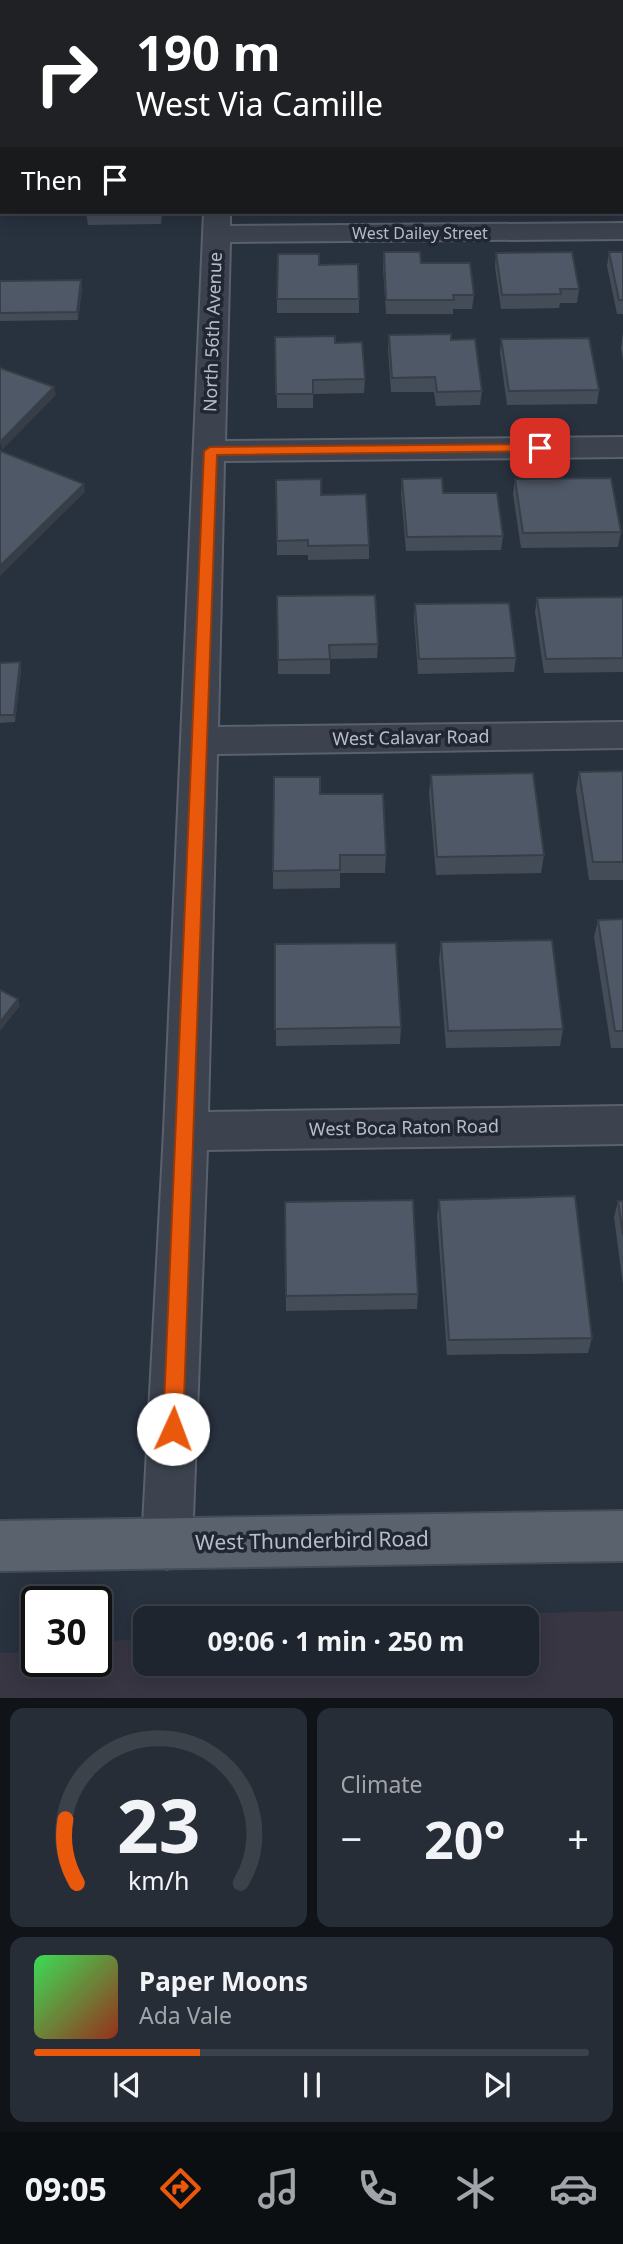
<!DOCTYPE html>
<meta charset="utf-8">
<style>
body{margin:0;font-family:"Noto Sans",sans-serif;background:#262d36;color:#f1f3f6;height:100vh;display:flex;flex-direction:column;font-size:26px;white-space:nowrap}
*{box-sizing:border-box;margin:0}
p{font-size:23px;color:#a1a5aa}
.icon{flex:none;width:38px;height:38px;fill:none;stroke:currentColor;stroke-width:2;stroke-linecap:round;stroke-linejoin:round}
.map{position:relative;height:1698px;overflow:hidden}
.panel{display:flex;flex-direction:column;gap:10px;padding:10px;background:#101419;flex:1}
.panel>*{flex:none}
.banner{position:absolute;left:0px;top:0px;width:623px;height:214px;box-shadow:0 4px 18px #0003,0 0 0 2px #3c424a;background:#202124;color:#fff;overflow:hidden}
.speed{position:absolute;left:21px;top:1586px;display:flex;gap:14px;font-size:35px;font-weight:700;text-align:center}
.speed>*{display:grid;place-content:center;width:91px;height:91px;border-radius:50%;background:#1e252e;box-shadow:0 4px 18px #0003,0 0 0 2px #3c424a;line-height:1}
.speed .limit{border:4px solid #111;border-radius:10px;background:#fff;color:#111}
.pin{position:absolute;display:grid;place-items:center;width:60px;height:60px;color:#fff;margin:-30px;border-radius:14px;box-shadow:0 4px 10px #0006}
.me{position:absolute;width:77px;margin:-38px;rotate:2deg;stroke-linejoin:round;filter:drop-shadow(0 0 5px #0008)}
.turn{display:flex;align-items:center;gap:24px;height:147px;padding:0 21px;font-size:32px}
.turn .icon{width:91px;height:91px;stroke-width:2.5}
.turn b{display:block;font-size:49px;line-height:60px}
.then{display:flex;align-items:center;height:66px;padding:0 21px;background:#0003;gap:14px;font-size:26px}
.big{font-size:52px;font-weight:700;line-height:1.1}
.panel .widget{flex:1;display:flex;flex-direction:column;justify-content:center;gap:10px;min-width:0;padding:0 24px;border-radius:14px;background:#262d36}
.panel .dial{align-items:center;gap:0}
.dial svg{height:182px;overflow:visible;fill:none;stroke:#3c424a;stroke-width:7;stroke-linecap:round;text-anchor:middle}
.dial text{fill:#f1f3f6;stroke:none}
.song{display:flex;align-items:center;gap:21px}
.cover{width:84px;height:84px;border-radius:10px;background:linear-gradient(135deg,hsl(130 70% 55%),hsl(10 70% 35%))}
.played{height:7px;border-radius:4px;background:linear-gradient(90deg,#ea580c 30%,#3c424a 30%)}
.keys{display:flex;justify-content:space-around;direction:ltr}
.heat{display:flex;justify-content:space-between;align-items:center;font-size:38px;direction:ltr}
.panel .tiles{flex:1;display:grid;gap:10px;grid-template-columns:1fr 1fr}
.widget:last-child{grid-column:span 2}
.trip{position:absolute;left:133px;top:1606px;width:406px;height:70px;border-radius:14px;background:#1e252e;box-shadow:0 4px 18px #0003,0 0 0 2px #3c424a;font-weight:700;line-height:70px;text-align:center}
.tab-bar{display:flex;height:112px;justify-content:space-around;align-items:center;background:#0c0f12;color:#a1a5aa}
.tab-bar .icon{width:49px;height:49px}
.tab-bar .on{color:#ea580c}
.tab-bar b{font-size:32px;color:#f1f3f6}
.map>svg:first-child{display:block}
.medical{fill:#383643}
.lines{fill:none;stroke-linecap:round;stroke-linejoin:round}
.minor-casing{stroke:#5a616c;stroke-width:4}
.major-casing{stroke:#454c57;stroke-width:4}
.minor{fill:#3c434e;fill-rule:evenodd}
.major{fill:#5a626e;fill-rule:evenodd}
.wall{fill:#444c58}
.shaded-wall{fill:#373e47}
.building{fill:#4f5866;stroke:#373e47;stroke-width:2}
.route{fill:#ea580c;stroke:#983908;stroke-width:2}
.labels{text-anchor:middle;stroke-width:7;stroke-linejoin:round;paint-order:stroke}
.far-street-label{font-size:16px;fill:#b8bec9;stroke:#212833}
.street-label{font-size:18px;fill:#b8bec9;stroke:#212833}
.near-street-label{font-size:21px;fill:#b8bec9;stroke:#212833}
</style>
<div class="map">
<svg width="623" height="1698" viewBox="0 0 623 1698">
<rect width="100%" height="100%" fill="#28313e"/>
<!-- medical -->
<path class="medical" d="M623 1611V1698H0V1653L37 1652V1661H96V1644L145 1637V1664H527V1619H277Z"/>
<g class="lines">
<!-- minor casing -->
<g class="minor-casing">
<g id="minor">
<path d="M217 0H241L216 2Z"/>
<rect x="621" y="40" width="2" height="14"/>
<rect x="0" y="44" width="2" height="14"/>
<path d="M204 212H230V226L623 223V239L230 242 225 441 623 437V457L224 461 218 727 623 722V748L217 754 208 1112 623 1106V1144L207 1150 192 1544 185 1562 167 1569 149 1562 142 1544 164 1131Z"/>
</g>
</g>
<!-- major casing -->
<g class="major-casing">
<path id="major" d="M623 1511V1561L0 1571V1521Z"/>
</g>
<!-- minor -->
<use href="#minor" class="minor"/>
<!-- major -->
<use href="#major" class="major"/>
</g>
<!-- wall -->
<g class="wall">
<path d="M0 0H12V2H2V23H0Z"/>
<path d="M184 0V2H114Z"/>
<path d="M369 0H439L438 2H370Z"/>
<path d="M456 0H526L525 2H456Z"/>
<rect x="542" y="0" width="72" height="2"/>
<rect x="621" y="64" width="2" height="41"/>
<rect x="0" y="65" width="2" height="50"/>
<path d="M0 125 2 126V186L0 185Z"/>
<rect x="621" y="148" width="2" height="49"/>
<path d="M86 212H162L161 224 88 225Z"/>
<path d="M384 252 421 263 474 295 472 309H453V314H386L383 267Z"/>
<path d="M609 252H623V314H617L607 266Z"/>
<path d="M496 253 579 289 577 303H560L559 308 501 309 495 267Z"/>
<path d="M319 265 359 299V313H277V299Z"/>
<path d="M81 280 82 288 78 320 0 321V281Z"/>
<path d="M623 333V360L621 348Z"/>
<path d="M389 335 451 340 482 391 480 405 436 406 434 392H391L388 349Z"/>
<path d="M275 337 335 343 365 379 364 393 313 394V408H277Z"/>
<path d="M501 339 599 390 597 404 507 405 500 353Z"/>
<path d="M402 479 503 536 501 550 406 551 401 493Z"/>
<path d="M515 479 621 532 618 547 521 548 513 494Z"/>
<path d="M276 480 321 495 369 545V559L308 560V555H277Z"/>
<path d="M277 596 378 644 377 658 330 659V674H278Z"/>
<path d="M623 597V672L544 673 535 612 537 598Z"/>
<path d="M415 604 516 658 514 672 418 674 414 618Z"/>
<path d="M20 662 21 670 15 722 0 723V663Z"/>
<path d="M623 771V880H589L576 790 579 772Z"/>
<path d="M431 775 544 855 541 873 436 875 429 793Z"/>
<path d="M320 794 386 855 385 873H340V888L273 889V871Z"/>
<path d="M623 919V1048H611L594 937 598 920Z"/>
<path d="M441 942 563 1029 560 1046 446 1048 439 960Z"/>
<path d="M275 944 401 1027 400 1044 276 1046Z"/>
<path d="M439 1200 592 1338 588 1353 447 1355 437 1216Z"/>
<path d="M618 1201H623V1285L614 1217Z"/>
<path d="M285 1202 418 1294 417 1309 286 1311Z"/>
</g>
<!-- shaded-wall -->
<g class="shaded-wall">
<path d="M81 280 82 288 78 320 77 312Z"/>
<path d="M54 387 56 395 2 450 0 442Z"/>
<path d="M84 484 85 492 0 576V566Z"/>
<path d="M20 662 21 670 15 722 14 715Z"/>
<path d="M18 999 20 1006 0 1031V1022Z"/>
</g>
<!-- building -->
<g class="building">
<path d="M0 0H7V2H2V9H0Z"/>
<path d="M23 0H93L92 1 22 2Z"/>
<path d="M115 0H183H160V2H114Z"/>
<path d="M277 0H349V2H278Z"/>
<rect x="371" y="0" width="33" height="2"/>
<rect x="459" y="0" width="34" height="2"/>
<rect x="546" y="0" width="36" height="2"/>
<rect x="621" y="64" width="2" height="27"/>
<path d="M0 65H2V101L0 102Z"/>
<path d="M0 125 2 126V172H0Z"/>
<rect x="621" y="148" width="2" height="35"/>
<path d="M384 252H420L421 263H470L474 295H453L454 300H386Z"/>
<path d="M572 252 579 289H560L561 294 502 295 496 253Z"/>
<path d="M609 252H623V300H619Z"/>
<path d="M278 254H319V265L358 264 359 299H277Z"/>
<path d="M81 280 77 312 0 313V281Z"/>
<path d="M451 334V340L475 339 482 391 437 392 435 377 392 378 389 335Z"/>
<path d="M335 336V343L362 342 365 379 313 380V394H276L275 337Z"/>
<path d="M589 338 599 390 509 391 501 339Z"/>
<path d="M0 368 54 387 0 442Z"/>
<path d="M0 451 84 484 0 566Z"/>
<path d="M442 478 443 493H497L503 536 407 537 402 479Z"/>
<path d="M611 478 621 532 523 533 515 479Z"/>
<path d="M321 479V495L366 494 369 545 308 546V540L277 541 276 480Z"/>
<path d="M375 595 378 644 329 645 330 659 278 660 277 596Z"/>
<path d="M623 597V658L546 659 537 598Z"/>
<path d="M509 603 516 658 419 659 415 604Z"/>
<path d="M20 662 14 715H0V663Z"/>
<path d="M623 771V862H593L579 772Z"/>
<path d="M533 773 544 855 437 857 431 775Z"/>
<path d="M274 777H320V794H383L386 855H340V870L273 871Z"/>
<path d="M623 919V1031H615L598 920Z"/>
<path d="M552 940 563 1029 448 1031 441 942Z"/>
<path d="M396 943 401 1027 275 1029V944Z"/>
<path d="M0 990 18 999 0 1022Z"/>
<path d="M575 1196 592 1338 449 1340 439 1200Z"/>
<path d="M413 1200 418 1294 286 1296 285 1202Z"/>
<path d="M618 1201H623V1235Z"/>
</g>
<!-- route -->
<path class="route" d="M540 444 547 448 545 451 217 455 183 1429 180 1436 173 1439 166 1436 163 1429 204 451 210 447Z"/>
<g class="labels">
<!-- far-street labels -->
<g class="far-street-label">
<text x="420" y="239">West Dailey Street</text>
</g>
<!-- street labels -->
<g class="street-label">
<text transform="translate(213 332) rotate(-88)" y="6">North 56th Avenue</text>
<text transform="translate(411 738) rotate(-1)" y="6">West Calavar Road</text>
<text transform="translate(404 1128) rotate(-1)" y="6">West Boca Raton Road</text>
</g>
<!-- near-street labels -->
<g class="near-street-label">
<text transform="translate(312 1541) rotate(-1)" y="7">West Thunderbird Road</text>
</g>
</g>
</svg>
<div class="speed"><div class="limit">30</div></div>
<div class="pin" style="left:540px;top:448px;background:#d93025"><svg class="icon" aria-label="arrive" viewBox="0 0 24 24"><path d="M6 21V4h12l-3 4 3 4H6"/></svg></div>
<svg class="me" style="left:173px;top:1429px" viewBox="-20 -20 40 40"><circle r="19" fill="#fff"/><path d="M0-13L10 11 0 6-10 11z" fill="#ea580c"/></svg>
<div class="trip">09:06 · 1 min · 250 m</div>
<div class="banner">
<div class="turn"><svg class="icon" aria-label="right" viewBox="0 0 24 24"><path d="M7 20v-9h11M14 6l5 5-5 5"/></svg><div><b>190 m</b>West Via Camille</div></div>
<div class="then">Then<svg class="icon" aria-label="arrive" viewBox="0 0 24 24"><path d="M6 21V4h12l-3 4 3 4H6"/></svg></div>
</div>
</div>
<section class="panel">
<div class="tiles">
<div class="widget dial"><svg viewBox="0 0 100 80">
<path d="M14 69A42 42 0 1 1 86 69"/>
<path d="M14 69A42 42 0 0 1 9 41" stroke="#ea580c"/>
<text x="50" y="56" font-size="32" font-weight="700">23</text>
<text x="50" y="72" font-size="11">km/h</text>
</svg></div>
<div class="widget"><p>Climate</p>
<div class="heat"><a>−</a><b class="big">20°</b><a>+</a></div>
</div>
<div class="widget">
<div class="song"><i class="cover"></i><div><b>Paper Moons</b><p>Ada Vale</p></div></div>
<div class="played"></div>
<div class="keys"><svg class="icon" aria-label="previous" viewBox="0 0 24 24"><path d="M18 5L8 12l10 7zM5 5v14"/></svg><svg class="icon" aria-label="pause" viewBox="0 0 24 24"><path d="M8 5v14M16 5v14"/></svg><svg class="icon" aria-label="next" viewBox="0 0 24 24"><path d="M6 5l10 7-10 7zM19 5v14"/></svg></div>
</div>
</div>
</section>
<nav class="tab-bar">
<b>09:05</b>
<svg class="icon on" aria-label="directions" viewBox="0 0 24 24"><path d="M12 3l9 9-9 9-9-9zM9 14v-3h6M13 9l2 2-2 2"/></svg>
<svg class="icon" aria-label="music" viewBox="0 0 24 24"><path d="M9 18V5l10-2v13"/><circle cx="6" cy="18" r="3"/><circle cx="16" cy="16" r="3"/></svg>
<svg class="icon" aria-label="phone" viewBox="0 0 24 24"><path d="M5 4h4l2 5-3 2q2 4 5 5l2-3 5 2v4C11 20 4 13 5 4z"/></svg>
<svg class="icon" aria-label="climate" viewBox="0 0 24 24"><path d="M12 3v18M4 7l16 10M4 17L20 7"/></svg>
<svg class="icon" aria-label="car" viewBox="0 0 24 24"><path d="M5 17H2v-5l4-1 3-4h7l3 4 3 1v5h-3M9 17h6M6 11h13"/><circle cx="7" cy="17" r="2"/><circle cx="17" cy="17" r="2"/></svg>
</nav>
